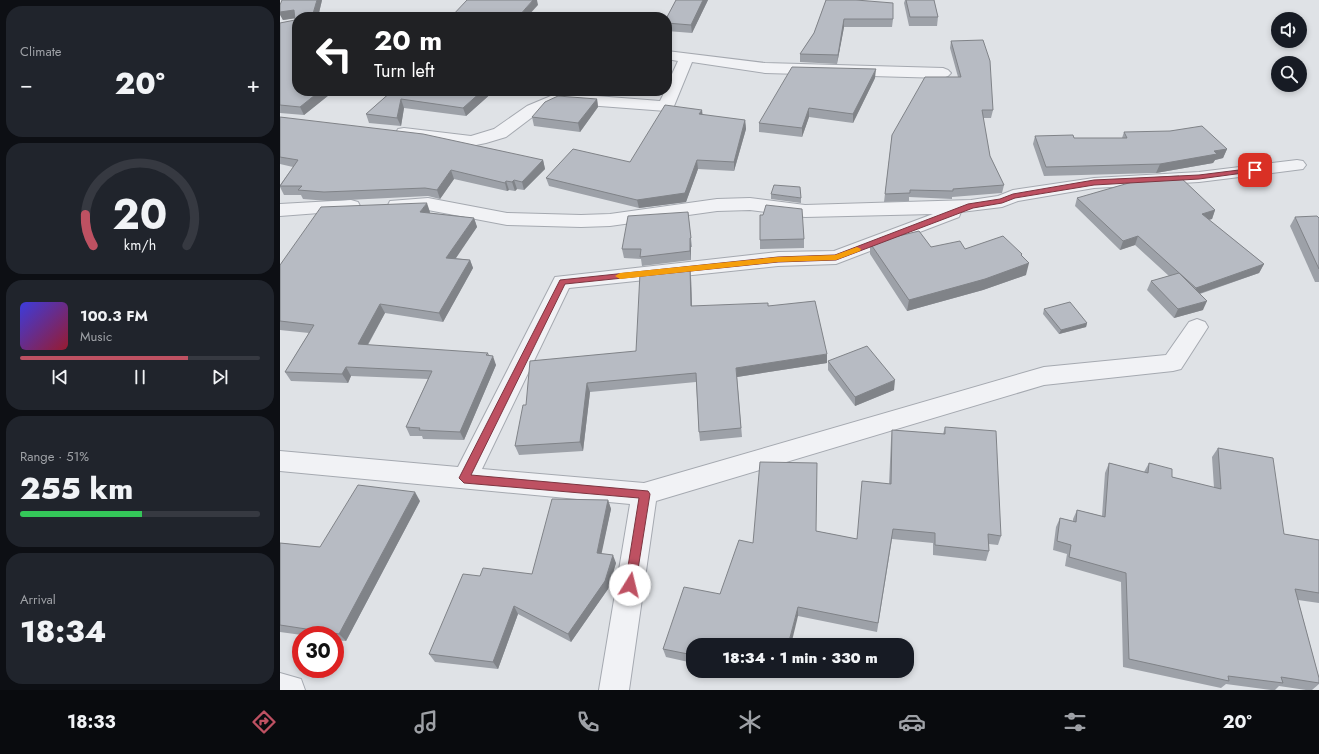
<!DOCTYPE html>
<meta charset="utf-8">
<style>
body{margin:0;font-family:Jost,sans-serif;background:#20242c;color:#f1f3f6;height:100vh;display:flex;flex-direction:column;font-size:15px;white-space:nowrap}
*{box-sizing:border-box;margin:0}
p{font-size:13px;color:#9ea1a6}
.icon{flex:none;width:22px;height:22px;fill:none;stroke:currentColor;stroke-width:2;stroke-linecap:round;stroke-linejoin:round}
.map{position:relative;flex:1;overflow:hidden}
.sheet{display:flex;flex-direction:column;gap:6px;padding:6px;background:#0d0f14;width:280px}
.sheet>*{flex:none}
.guide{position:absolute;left:12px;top:12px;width:380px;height:84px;border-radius:16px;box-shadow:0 2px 6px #0003;background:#202124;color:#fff;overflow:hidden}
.fabs{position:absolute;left:991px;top:12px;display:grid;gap:8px}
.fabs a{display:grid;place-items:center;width:36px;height:36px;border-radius:50%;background:#171b24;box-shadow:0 2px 6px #0003;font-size:20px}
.speed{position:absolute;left:12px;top:626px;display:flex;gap:8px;font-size:20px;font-weight:700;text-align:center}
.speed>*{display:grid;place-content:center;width:52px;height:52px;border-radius:50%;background:#171b24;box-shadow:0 2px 6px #0003;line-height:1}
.speed .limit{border:6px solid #d22;background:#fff;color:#111}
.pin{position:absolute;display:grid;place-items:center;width:34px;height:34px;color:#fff;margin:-17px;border-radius:8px;box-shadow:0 2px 6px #0006}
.me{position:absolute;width:44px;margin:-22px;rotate:9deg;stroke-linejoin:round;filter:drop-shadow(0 0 3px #0008)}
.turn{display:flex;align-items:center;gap:14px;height:84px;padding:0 16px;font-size:18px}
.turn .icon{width:52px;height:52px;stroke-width:2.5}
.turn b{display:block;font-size:28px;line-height:34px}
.big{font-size:30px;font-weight:800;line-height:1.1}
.sheet .card{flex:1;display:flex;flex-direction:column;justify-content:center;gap:6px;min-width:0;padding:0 14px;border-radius:16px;background:#20242c}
.sheet .dial{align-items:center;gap:0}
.dial svg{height:104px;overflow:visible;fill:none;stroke:#363941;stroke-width:7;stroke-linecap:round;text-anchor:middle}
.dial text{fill:#f1f3f6;stroke:none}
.song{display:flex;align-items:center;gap:12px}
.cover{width:48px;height:48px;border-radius:6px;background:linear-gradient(135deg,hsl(240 70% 55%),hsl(350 70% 35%))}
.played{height:4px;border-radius:2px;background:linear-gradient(90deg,#be5162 70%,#363941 70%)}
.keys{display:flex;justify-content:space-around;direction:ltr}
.heat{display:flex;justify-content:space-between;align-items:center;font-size:22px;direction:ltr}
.charge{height:6px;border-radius:3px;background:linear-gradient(90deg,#34c759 51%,#363941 0)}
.trip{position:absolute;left:406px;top:638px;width:228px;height:40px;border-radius:16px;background:#171b24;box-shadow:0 2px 6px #0003;font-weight:800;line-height:40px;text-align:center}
.tabs{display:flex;height:64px;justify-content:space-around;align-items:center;background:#090b0e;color:#9ea1a6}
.tabs .icon{width:28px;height:28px}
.tabs .on{color:#be5162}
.tabs b{font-size:18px;color:#f1f3f6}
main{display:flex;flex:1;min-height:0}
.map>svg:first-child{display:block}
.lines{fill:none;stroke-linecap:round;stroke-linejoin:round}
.minor-casing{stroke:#a5a9b0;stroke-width:2}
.minor{fill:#f1f2f5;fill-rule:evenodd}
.wall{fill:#9da1a8}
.shaded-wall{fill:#808388}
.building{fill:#b7bbc3;stroke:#808388}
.route{fill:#be5162;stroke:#7c3540}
.slow{fill:#f59e0b}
</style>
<main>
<section class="sheet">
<div class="card"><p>Climate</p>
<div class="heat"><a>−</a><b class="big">20°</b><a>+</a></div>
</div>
<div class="card dial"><svg viewBox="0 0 100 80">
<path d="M14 69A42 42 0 1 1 86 69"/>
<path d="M14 69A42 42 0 0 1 8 45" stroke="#be5162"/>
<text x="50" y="56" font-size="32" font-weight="700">20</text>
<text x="50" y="72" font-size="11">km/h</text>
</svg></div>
<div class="card">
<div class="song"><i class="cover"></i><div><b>100.3 FM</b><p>Music</p></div></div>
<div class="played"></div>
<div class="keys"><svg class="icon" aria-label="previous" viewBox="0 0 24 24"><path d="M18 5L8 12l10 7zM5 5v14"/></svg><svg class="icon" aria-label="pause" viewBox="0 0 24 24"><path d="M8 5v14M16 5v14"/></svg><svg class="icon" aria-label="next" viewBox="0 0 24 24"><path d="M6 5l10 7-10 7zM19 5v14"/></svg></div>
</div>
<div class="card"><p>Range · 51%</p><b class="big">255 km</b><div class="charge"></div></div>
<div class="card"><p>Arrival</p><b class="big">18:34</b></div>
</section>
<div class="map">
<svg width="1039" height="690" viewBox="0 0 1039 690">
<rect width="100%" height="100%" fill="#dfe2e6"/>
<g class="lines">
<!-- minor casing -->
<g class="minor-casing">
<g id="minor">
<path d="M387 51 485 63 663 68 668 70 671 73 668 76 663 78 485 73 412 62 394 106 392 109 386 111 280 103 259 112 226 137 206 143 191 146 124 138 118 137 116 133 118 129 124 128 191 136 214 129 247 106 278 93 380 101 385 91H387V85L398 61 387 59Z"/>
<path d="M1017 160 1023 161 1026 165 1023 169 919 182 814 188 738 201 722 207 681 212 679 217 556 264 498 266 289 288 202 469 364 483 764 367 886 355 909 322 917 319 925 322 928 327 901 369 893 371 764 385 376 501 349 690H319L350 504 0 471V451L178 467 275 277 498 252 554 251 653 214 525 217 470 210 437 211 330 226 301 227 227 225 148 210 117 211 110 209 108 205 110 201 148 198 227 213 301 215 330 214 437 199 470 198 525 205 691 200 718 196 733 190 814 178 919 172Z"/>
<path d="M71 200 78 202 80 206 78 210 0 216V204Z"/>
<path d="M0 673 21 679 25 690H0Z"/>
</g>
</g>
<!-- minor -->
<use href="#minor" class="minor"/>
</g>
<!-- wall -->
<g class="wall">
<path d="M42 0 38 17H17V91H54L24 115 0 113V23L15 20V18L3 20 2 18Z"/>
<path d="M396 0H428L412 33 387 31V17Z"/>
<path d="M546 0 613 19 612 27H564L557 64 520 62V54L534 33Z"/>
<path d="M625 0H654L658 17 657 26H629L624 3Z"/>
<path d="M671 41 713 110 711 118H703L710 156 724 185 722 193 672 197V199L629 197V201L604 202 612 135 678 77 670 48Z"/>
<path d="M595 78 573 123 529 117 522 137 479 132V123Z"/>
<path d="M112 91H214L186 116 124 108 121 126 89 123 86 114Z"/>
<path d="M317 99 318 107 300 132 254 126 252 117Z"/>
<path d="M423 115 465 120 466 129 454 171 418 169 406 202 359 208 269 186 266 178 350 162Z"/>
<path d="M0 117 263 160 265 169 244 190 237 189 235 191 229 190 227 191 174 179 160 199 148 196 48 201 23 199 21 195H4L0 187V185L13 167 0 164Z"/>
<path d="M844 132 947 149 943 158 935 160 933 163 876 173 764 176 753 144 755 136 794 138H842Z"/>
<path d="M491 194 521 198V203L491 199Z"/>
<path d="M797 198 935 210 932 219 929 220 984 264 979 273 920 294 923 310 894 318 867 290 871 281 889 276 855 245 840 250 795 206Z"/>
<path d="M150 212V213L194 218 197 227 175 258 190 260 193 268 163 322 105 313 88 345 208 355 216 365 184 440 143 439 142 436H130L126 427 148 379 71 376 68 383 11 381 5 372 29 333 0 330V265Z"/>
<path d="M408 212 412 247H411V260L362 266 361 259 344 258 342 249Z"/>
<path d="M483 215 524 239V248L480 249V240Z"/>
<path d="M1015 217 1039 218V282H1035L1010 226Z"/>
<path d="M590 243 685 249 742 254V256L746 275 703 290 627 311 590 254Z"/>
<path d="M411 277 412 306H488L547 363 457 377 462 437 420 441 419 432 416 382 310 392 303 451 239 455 235 446 246 405 356 351Z"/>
<path d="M764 309 807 323 806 327 779 334 763 314Z"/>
<path d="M548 361 614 390 575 406 548 370Z"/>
<path d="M665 427 721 536 718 545 709 544V551L706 561 653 555V543L612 539 597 632 518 616 413 645V663L386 657 383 649 440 594 473 543 536 531 577 539 609 484 611 440 612 430 663 434Z"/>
<path d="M938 448 1004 534 1039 540V603L1018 600 1039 678V684L1032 690H1026L999 686 995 690H991L946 684 941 688 843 667 841 582 785 566 787 554 773 550 776 527 780 518 793 521V519L797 510 822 516 825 473 829 463 864 472 869 463 892 477 934 488 932 457Z"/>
<path d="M328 500 331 509 321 553 336 563 328 589 291 642 238 614 218 669 155 662 149 654 200 576 252 574Z"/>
<path d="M140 501 66 641 55 640V635H22L0 632V543L40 547Z"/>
<path d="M441 671H458L456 676Z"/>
</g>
<!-- shaded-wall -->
<g class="shaded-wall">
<path d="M37 0H42L38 17H32Z"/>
<path d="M253 0H257L258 5 247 17H238Z"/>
<path d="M423 0H428L412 33 411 25Z"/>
<path d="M0 10H14L17 18 3 20 0 15Z"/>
<path d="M564 19V27L557 64 558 55Z"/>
<path d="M596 69 595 78 573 123V114Z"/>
<path d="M40 91H54L24 115 20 107Z"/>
<path d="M202 91H214L186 116 183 108Z"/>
<path d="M121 99 124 108 121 126 117 118Z"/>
<path d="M317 99 318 107 300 132 298 123Z"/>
<path d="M529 108V117L522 137V128Z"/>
<path d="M422 110 423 118 419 114Z"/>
<path d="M465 120 466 129 454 171V162Z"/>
<path d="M947 149 943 158 935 160 933 163 876 173 880 164 934 151Z"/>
<path d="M263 160 265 169 244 190 242 182Z"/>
<path d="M417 160 418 169 406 202 359 208 357 200Z"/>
<path d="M171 170 174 179 160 199 157 190Z"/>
<path d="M234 180 237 189 235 191 232 182Z"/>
<path d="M226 181 229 190 227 191 225 183Z"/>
<path d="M147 203 150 212 144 221 140 212Z"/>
<path d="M935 210 932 219 918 222 922 214Z"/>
<path d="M194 218 197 227 170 267 166 258Z"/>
<path d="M858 236 855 245 840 250 843 241Z"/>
<path d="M410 238 411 247V260L410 251Z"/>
<path d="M190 260 193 268 163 322 159 313Z"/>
<path d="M749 263 746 275 703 290 627 311 629 300Z"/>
<path d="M984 264 979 273 912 296 916 288Z"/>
<path d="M410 267 411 277 412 315 411 306Z"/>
<path d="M927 301 923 310 894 318 898 309Z"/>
<path d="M100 304 105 313 83 353 78 344Z"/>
<path d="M807 323 806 327 779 334 781 330Z"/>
<path d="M208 353 211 361 213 356 216 365 184 440 180 432Z"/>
<path d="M547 354V363L457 377 456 368Z"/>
<path d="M66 367 71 376 68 383 62 374Z"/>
<path d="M615 380 614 390 575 406V397Z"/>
<path d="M307 383 310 392 303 451 300 442Z"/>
<path d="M135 492 140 501 66 641 59 634Z"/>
<path d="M328 500 331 509 320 561 317 553Z"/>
<path d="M333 555 336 563 328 589 291 642 288 634Z"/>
<path d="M234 606 238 614 218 669 213 662Z"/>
<path d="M518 607V616L511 645H508Z"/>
<path d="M455 671H458L456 676Z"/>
</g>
<!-- building -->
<g class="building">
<path d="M2 0H37L32 17H17V91H40L20 107 0 105V23L15 20 14 10 0 12V5Z"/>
<path d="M187 0H253L238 17H171Z"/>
<path d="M396 0H423L411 25 387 23V17Z"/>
<path d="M546 0H576L613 3V19H564L558 55 520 54 534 33Z"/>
<path d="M626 0H654L658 17H630Z"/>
<path d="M353 16 365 17H352Z"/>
<path d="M703 40 710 61 713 110H702L710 156 724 185 673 189V191L630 190V193L605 194 612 135 645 77H681L671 41Z"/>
<path d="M512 67 596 69 573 114 529 108 522 128 479 123Z"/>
<path d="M112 91H202L183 108 121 99 117 118 86 114Z"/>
<path d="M278 96 317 99 298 123 252 117 265 102Z"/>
<path d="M385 105 422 110 419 114 465 120 454 162 417 160 405 193 357 200 266 178 293 149 350 162Z"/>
<path d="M0 117 143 134 263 160 242 182 234 180 232 182 226 181 225 183 171 170 157 190 145 188 44 192 18 190 22 186H0L18 160 0 157Z"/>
<path d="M922 126 947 149 934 151 937 154 880 164 766 167 755 136 793 135 794 138H847L844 132 890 131Z"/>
<path d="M899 176 935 210 922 214 984 264 916 288 858 236 843 241 797 198 866 178Z"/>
<path d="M494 185 520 187 521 198 491 194Z"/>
<path d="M144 203H147L140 212 194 218 166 258 190 260 159 313 100 304 78 344 208 353 206 355 213 356 180 432 139 430 140 428 126 427 152 371 66 367 62 374 5 372 34 325 0 321V265L41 207Z"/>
<path d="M486 205 522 209 524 239 480 240V215H483Z"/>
<path d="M408 212 411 238H410V251L360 257 361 249H342L348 216Z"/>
<path d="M1037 216 1039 218V269L1015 217Z"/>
<path d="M639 231 651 247 680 241 685 249 723 236 742 254 741 255 749 263 705 279 629 300 590 243Z"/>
<path d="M410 267 411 306 488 303V306L535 301 547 354 456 368 461 428 419 432 416 373 307 383 300 442 235 446 243 405H246L250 361 356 351 360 273Z"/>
<path d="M899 273 927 301 898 309 871 281Z"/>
<path d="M790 302 807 323 781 330 764 309Z"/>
<path d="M587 346 615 380 575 397 548 361Z"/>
<path d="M665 427 716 431 721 536 708 534 709 551 655 545V533L613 529 598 623 518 607 508 645H413V655L383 649 404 587 440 594 459 540 473 543 480 462 537 463 536 531 577 539 582 481 611 484 612 430 665 434Z"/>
<path d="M938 448 993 458 1004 534 1039 540V593L1015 589 1039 678V683L1001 677 1003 683 948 676 949 681 849 659 846 573 789 557 791 545 777 541 780 518 796 522 797 510 825 517 829 463 868 473 869 463 892 469V477L941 489Z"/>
<path d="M78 485 135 492 59 634 0 625V543L40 547Z"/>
<path d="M272 499 328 500 317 553 333 555 325 581 288 634 234 606 213 662 149 654 183 574 200 576 203 568 252 574Z"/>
</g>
<!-- route -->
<path class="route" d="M975 168 979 170 978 171 919 179 814 185 735 198 722 203 693 208 556 260 498 262 285 284 191 475 368 491 370 494 355 588 350 590 346 588 345 585 359 498 184 483 179 478 280 280 498 257 555 255 688 204 720 199 733 194 814 180 919 175Z"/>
<!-- slow -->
<path class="slow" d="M577 247 581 249 580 251 556 260 498 262 340 279 335 276 340 273 498 257 555 255Z"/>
</svg>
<div class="fabs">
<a><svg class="icon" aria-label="sound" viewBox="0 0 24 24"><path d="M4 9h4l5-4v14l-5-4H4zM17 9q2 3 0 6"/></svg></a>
<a><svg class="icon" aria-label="search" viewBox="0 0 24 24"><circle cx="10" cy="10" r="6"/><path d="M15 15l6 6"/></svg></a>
</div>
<div class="speed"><div class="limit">30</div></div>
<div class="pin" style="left:975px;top:170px;background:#d93025"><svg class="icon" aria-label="arrive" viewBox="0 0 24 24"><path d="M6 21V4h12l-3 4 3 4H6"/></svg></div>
<svg class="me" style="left:350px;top:585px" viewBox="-20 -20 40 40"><circle r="19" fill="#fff"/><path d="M0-13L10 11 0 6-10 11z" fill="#be5162"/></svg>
<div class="trip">18:34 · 1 min · 330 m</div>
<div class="guide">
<div class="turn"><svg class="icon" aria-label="left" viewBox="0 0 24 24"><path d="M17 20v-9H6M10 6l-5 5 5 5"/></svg><div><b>20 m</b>Turn left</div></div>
</div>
</div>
</main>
<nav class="tabs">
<b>18:33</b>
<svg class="icon on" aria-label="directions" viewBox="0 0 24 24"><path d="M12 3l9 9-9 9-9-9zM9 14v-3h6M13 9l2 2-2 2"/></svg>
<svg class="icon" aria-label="music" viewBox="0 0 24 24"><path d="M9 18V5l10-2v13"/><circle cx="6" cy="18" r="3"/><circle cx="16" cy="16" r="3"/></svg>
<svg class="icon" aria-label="phone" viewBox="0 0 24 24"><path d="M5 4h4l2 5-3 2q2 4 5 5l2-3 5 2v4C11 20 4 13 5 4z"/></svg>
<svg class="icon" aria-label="climate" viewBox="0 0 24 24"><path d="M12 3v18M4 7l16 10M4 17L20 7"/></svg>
<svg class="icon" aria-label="car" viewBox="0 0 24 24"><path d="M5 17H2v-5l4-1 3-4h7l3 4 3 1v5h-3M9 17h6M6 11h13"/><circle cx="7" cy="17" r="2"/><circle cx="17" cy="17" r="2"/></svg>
<svg class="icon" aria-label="filters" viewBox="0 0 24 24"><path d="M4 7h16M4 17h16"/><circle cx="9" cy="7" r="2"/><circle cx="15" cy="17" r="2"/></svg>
<b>20°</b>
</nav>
